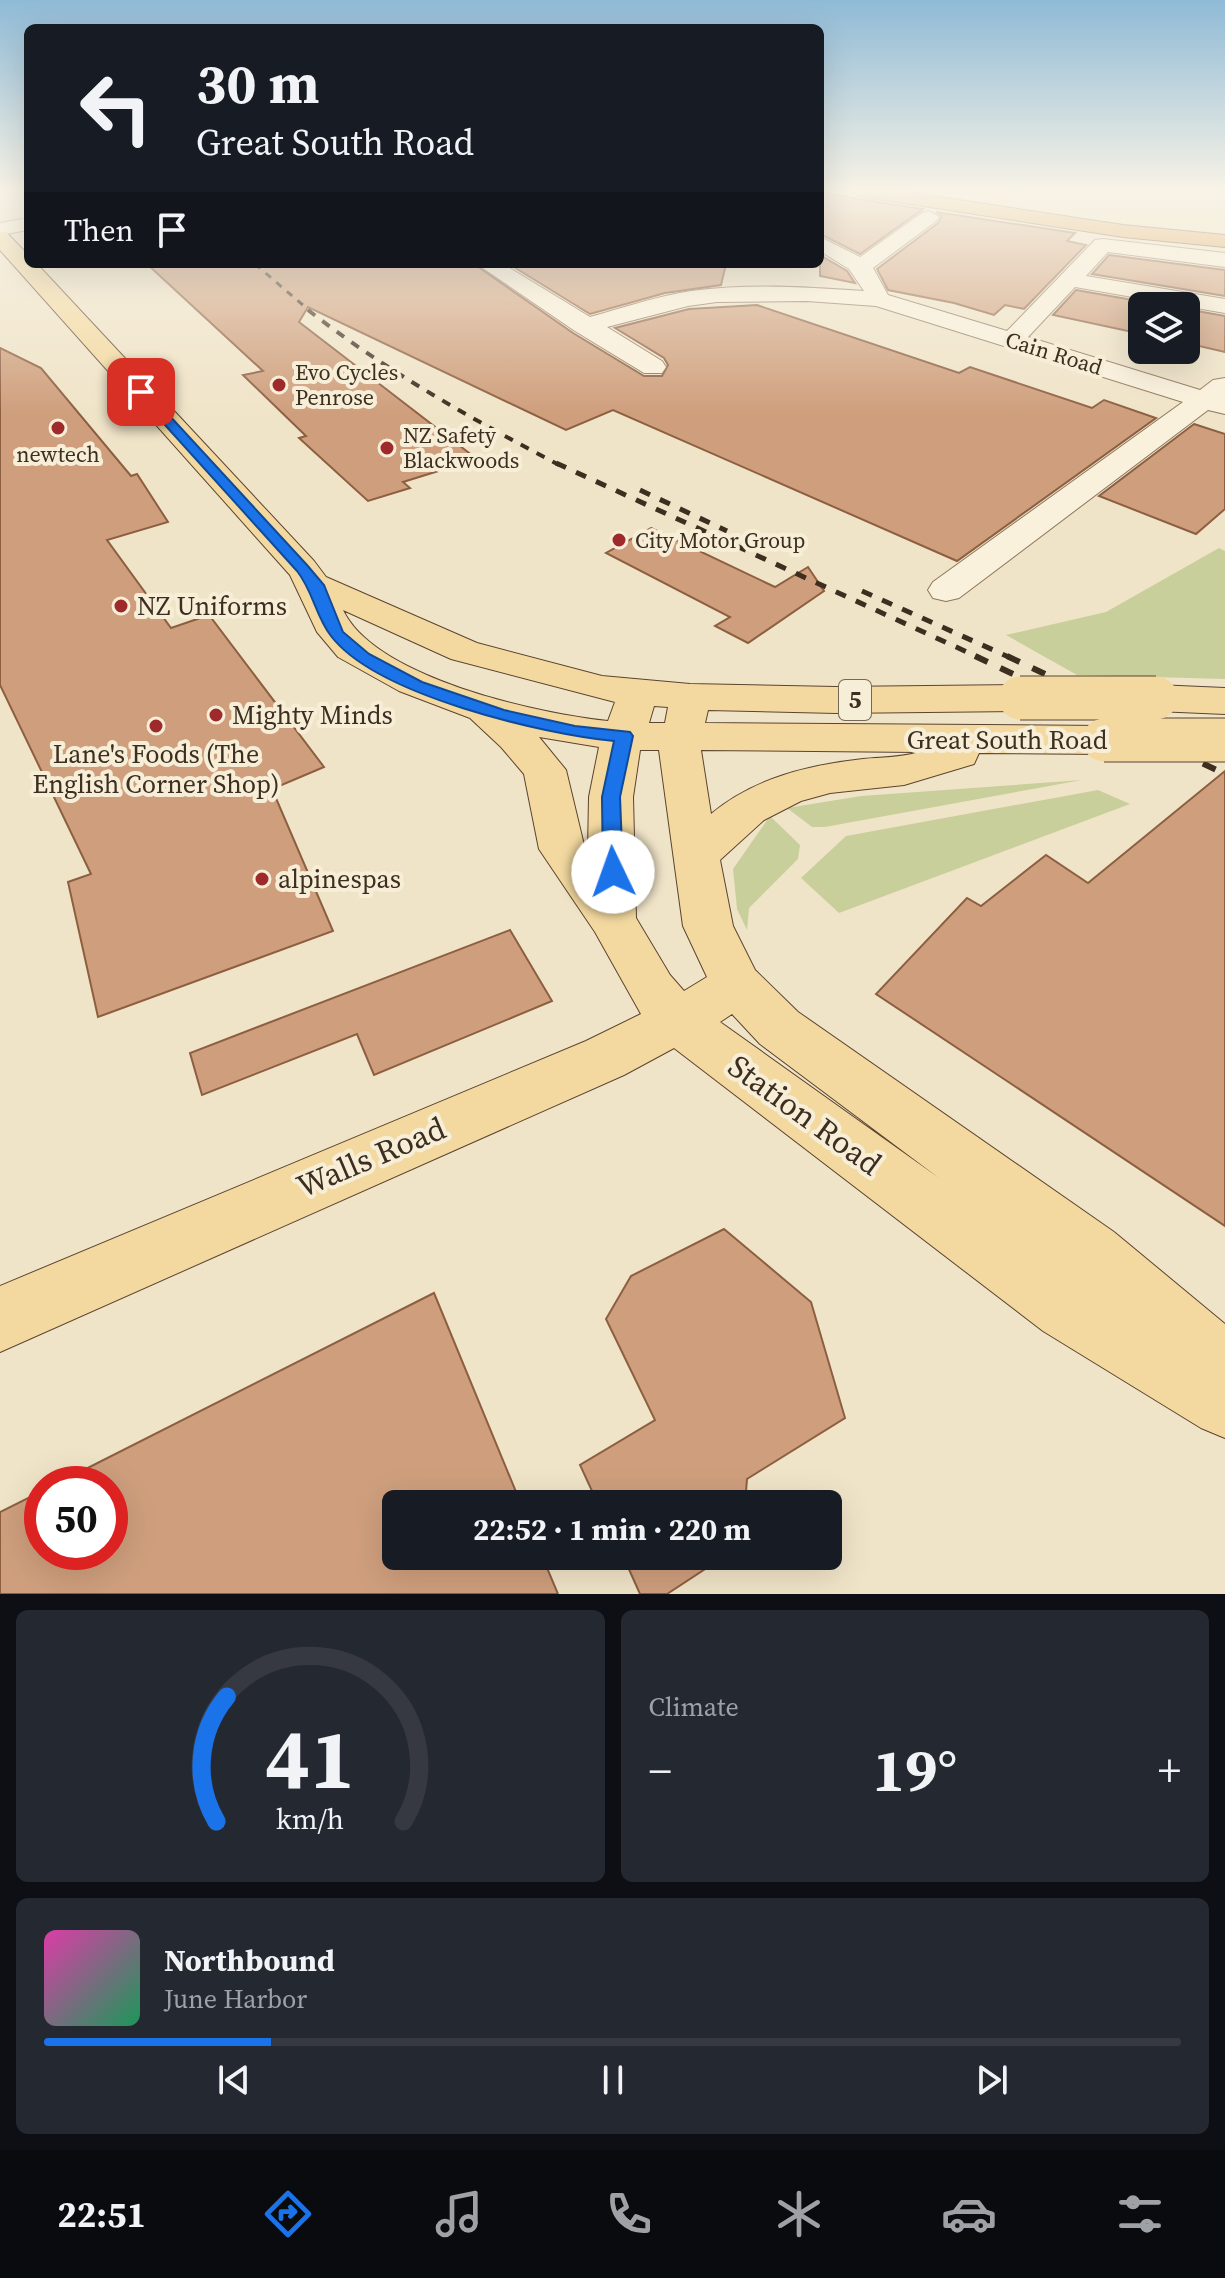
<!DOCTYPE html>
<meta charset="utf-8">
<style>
body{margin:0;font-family:"Source Serif 4",serif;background:#242831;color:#f1f3f6;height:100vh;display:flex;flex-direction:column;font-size:30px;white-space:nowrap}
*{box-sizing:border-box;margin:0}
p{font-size:26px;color:#9ea1a6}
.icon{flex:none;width:44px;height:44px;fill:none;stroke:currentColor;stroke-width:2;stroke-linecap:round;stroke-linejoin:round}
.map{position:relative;height:1594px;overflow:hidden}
.drawer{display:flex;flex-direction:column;gap:16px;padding:16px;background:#0d0f14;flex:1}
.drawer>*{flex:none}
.guide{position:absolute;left:24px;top:24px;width:800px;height:244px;border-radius:12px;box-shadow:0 8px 32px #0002;background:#171b24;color:#f1f3f6;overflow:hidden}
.buttons{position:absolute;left:1128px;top:292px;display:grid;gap:16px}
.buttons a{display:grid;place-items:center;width:72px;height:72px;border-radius:12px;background:#171b24;box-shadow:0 8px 32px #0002;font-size:40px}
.speed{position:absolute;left:24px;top:1466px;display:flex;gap:16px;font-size:40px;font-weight:700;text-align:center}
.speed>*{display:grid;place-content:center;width:104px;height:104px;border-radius:50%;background:#171b24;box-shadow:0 8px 32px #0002;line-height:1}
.speed .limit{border:12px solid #d22;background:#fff;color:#111}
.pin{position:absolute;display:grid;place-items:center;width:68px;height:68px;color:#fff;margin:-34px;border-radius:16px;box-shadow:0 4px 12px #0006}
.me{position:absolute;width:88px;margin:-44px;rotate:357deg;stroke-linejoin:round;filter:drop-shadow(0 0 6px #0008)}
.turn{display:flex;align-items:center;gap:28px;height:168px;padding:0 40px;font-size:36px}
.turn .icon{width:104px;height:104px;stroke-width:2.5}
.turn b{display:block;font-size:56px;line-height:68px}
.then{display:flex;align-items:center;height:76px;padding:0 40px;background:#0003;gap:16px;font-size:30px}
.big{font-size:60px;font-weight:700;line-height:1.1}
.drawer .tile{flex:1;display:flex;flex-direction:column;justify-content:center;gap:12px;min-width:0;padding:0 28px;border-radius:12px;background:#242831}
.drawer .dial{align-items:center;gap:0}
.dial svg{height:208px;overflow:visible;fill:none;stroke:#363941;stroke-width:7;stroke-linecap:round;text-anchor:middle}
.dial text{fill:#f1f3f6;stroke:none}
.song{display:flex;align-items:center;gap:24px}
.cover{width:96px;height:96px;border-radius:12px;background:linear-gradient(135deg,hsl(320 70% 55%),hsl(150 70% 35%))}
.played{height:8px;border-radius:4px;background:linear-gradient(90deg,#1a73e8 20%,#363941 20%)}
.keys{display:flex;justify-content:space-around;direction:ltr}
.heat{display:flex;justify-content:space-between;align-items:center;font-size:44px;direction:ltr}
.drawer .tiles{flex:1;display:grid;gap:16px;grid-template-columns:1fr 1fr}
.tile:last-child{grid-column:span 2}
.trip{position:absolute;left:382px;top:1490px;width:460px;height:80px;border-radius:12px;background:#171b24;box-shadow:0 8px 32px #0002;font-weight:700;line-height:80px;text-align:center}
.tab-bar{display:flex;height:128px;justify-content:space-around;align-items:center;background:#090b0e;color:#9ea1a6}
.tab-bar .icon{width:56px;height:56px}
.tab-bar .on{color:#1a73e8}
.tab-bar b{font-size:36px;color:#f1f3f6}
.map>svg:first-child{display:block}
.green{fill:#c9cf9b}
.building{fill:#cf9f7d;stroke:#8d5f41;stroke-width:2}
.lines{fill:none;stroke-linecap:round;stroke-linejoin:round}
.minor-casing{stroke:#8d765c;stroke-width:2}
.major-casing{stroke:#5b4430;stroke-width:2}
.highway-casing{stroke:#5b4430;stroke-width:2}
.minor{fill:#faf1dc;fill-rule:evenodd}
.major{fill:#f3d9a0;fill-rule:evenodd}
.highway{fill:#e0a458;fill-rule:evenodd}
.rail-far3{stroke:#3d2e20;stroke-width:3;stroke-dasharray:7 7;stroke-linecap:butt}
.rail-far2{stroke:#3d2e20;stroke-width:4;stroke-dasharray:9 9;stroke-linecap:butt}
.rail-far1{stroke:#3d2e20;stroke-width:5;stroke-dasharray:11 11;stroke-linecap:butt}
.rail{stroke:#3d2e20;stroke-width:6;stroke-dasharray:14 14;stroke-linecap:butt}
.major-bridge-casing{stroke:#5b4430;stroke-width:45;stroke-linecap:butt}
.major-bridge{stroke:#f3d9a0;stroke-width:43}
.route{fill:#1a73e8;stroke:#114b97;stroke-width:2}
.poi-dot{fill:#9e2a2b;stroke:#f7eed8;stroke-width:3}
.labels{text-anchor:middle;stroke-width:8;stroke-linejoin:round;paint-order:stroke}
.far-street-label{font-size:22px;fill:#3d2e20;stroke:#f7eed8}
.far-poi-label{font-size:22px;fill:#3d2e20;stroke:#f7eed8;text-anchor:start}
.shield{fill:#f7eed8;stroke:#756857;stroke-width:2}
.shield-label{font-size:24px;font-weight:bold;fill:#3d2e20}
.poi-label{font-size:26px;fill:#3d2e20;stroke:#f7eed8;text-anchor:start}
.street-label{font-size:26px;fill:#3d2e20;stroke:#f7eed8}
.near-street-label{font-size:32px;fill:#3d2e20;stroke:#f7eed8}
</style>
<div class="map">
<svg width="1225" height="1594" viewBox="0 0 1225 1594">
<rect width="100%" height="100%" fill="#f0e4c8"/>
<!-- green -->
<g class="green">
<path d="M1219 548 1225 551V679L1077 675 1006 635 1106 612Z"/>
<path d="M1082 780 825 827H812L787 808 861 796Z"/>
<path d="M1098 790 1130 804 839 913 801 878 846 836Z"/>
<path d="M770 816 800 845 798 859 749 908 747 930 737 909 733 869Z"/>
</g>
<!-- building -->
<g class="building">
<path d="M820 192 859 199 923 209 860 254 820 234Z"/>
<path d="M936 212 1075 233 1067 241 1086 245 1024 309 1005 305 994 315 954 303 888 290 877 269 938 223 942 216Z"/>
<path d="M820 255 847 271 855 283 820 276Z"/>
<path d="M1109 255 1225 270V296L1092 274Z"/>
<path d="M147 264H474L573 333 644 376H662L668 365 664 358 615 328 689 309 757 305 959 373 970 367 1092 408 1104 400 1156 418 957 561 613 410 566 430 308 307 299 322 477 459 403 482 410 488 368 501 299 438 306 436 243 375 263 371Z"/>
<path d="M509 264H726L721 285 665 293 590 314Z"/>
<path d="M1076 290 1167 306H1142V334L1053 315Z"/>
<path d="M1186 309 1225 316V352L1186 343Z"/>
<path d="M0 348 41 368 131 476 137 474 168 522 107 540 171 628 209 615 324 767 272 789 333 931 98 1017 68 882 91 874 0 685Z"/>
<path d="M1194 424 1225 434V509L1196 534 1099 496Z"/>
<path d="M651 528 775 587 808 567 824 591 748 643 715 626 730 617 606 553Z"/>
<path d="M1225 771V1226L876 994 967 898 981 906 1046 855 1088 883Z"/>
<path d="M510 930 552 1001 374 1075 357 1034 202 1095 190 1053Z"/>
<path d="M724 1229 811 1302 845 1418 747 1479 745 1504H598L580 1465 655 1420 606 1319 631 1276Z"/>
<path d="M434 1293 521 1504H396V1556H542L558 1594H0V1512L42 1491V1552H110V1484H56Z"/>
<path d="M623 1556H725L667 1594H640Z"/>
</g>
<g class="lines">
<!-- minor casing -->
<g class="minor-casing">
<g id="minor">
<path d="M929 211 939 217 936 221 873 268 888 295 1007 331 1095 240 1103 239 1225 253V267L1108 252 1086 276 1225 299V313L1075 287 1028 337 1200 390 1213 380 1225 378V414L1208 410 959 598 946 601 933 598 928 590 933 582 1183 402 876 306 807 301 717 302 688 306 607 327 662 361 666 367 662 373H644L575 331 477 264H503L590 317C623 308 657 296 691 291 748 283 807 287 864 291L849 269 820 251V237L860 257 922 213Z"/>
<path d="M28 218V230L0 235V223Z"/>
</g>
</g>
<!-- major casing -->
<g class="major-casing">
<g id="major">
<path d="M0 231 7 233 28 255V264H37L314 561 326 577 477 643 602 676 690 684 836 687 1020 685 1034 689 1040 698 1034 707 1020 711 836 713 708 710 705 723 1104 726 1119 730 1125 740 1119 750 1104 754 979 753 974 764 904 785 830 793 801 801 764 820 720 860 733 926 755 970 798 1012 1114 1232 1225 1324V1438L1201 1428 1043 1331 674 1048 624 1075 0 1352V1286L586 1041 641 1014 595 932 539 849 524 774 501 747 470 718 399 691 338 657 317 632 290 575 0 250ZM343 610 451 659 615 702 608 721C539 714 375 678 343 610ZM654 706 668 707 665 723H649ZM539 737 599 747 589 797 588 851 584 845 566 770ZM640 750H659L683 926 707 977 684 991 670 975 636 918 633 797ZM701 750 919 752C900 758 882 757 863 759 809 765 754 778 711 814ZM732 1014 760 1044 939 1178 720 1022Z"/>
<path d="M1156 685 1225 688V714L1156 711 1142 707 1136 698 1142 689Z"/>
</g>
</g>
<!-- highway casing -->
<g class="highway-casing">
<path id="highway" d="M849 190H894L1123 225 1225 235V247L1123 237 859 196Z"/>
</g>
<!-- minor -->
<use href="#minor" class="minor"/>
<!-- major -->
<use href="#major" class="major"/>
<!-- highway -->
<use href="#highway" class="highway"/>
<!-- rail-far3 -->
<path class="rail-far3" d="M255 264 311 312"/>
<!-- rail-far2 -->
<path class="rail-far2" d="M308 310C386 371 472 419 559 465"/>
<!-- rail-far1 -->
<g class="rail-far1">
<path d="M556 463 980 658"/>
<path d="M640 490 727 531"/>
<path d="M862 591 1011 658"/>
</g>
<!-- rail -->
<g class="rail">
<path d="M975 656 1225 774"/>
<path d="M1007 656 1225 759"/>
</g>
<!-- major-bridge casing -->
<g class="major-bridge-casing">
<g id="major-bridge">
<path d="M1020 698H1156"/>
<path d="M1104 740H1225"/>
</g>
</g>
<!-- major-bridge -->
<use href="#major-bridge" class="major-bridge"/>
</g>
<!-- sky -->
<linearGradient id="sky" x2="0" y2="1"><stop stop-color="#8fbad6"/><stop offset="0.46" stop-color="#f8f3e6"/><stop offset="1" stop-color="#f8f3e6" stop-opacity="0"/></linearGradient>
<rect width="1225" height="413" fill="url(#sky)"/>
<!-- route -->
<path class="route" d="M137 389H145L307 565 324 585 343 632 369 654 422 682 504 710 575 726 630 732 633 736 620 797 623 872 620 877H606L603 872 602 797 614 741C542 734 376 695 331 636 316 617 313 591 297 571L137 394Z"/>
<!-- markers -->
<g class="poi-dot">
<circle cx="279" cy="385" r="8"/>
<circle cx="58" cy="428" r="8"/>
<circle cx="387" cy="448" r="8"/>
<circle cx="619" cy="540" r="8"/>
<circle cx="121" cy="606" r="8"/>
<circle cx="216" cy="715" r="8"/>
<circle cx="156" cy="726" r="8"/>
<circle cx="262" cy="879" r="8"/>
</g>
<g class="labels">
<!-- far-street labels -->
<g class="far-street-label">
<text transform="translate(1054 353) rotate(17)" y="8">Cain Road</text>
</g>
<!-- far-poi labels -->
<g class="far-poi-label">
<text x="295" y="380">Evo Cycles<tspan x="295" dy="25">Penrose</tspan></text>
<text x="403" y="443">NZ Safety<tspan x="403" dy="25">Blackwoods</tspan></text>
<text x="58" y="462" text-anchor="middle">newtech</text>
<text x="635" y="548">City Motor Group</text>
</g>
<!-- shield labels -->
<rect class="shield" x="839" y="680" width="32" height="40" rx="6"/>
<g class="shield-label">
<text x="855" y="708">5</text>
</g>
<!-- poi labels -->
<g class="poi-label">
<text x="137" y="615">NZ Uniforms</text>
<text x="232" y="724">Mighty Minds</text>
<text x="156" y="763" text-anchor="middle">Lane's Foods (The<tspan x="156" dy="30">English Corner Shop)</tspan></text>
<text x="278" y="888">alpinespas</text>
</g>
<!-- street labels -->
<g class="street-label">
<text x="1007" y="749">Great South Road</text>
</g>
<!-- near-street labels -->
<g class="near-street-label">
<text transform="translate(805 1115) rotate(36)" y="11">Station Road</text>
<text transform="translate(371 1157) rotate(-23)" y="11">Walls Road</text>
</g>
</g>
</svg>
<div class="buttons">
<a><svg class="icon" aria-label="layers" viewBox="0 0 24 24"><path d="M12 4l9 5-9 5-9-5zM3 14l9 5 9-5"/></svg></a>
</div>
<div class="speed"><div class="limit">50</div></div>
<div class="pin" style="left:141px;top:392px;background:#d93025"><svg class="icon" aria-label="arrive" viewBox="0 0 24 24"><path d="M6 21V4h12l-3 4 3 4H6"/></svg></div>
<svg class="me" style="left:613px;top:872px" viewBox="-20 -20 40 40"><circle r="19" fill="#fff"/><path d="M0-13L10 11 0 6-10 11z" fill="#1a73e8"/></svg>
<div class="trip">22:52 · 1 min · 220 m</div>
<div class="guide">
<div class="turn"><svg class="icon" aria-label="left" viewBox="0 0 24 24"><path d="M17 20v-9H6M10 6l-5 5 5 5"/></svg><div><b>30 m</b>Great South Road</div></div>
<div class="then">Then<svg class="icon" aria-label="arrive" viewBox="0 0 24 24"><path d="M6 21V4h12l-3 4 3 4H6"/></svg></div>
</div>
</div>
<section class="drawer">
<div class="tiles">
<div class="tile dial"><svg viewBox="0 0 100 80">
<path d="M14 69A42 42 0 1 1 86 69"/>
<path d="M14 69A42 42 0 0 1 18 21" stroke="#1a73e8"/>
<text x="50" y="56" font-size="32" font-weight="700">41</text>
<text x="50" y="72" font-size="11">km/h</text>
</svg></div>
<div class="tile"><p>Climate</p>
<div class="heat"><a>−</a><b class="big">19°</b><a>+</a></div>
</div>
<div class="tile">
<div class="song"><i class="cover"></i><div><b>Northbound</b><p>June Harbor</p></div></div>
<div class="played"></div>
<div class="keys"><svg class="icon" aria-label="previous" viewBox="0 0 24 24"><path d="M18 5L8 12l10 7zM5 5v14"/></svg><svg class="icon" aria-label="pause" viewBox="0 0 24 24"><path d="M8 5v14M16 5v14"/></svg><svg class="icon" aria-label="next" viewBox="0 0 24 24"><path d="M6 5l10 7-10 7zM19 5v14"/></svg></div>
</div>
</div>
</section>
<nav class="tab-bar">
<b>22:51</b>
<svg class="icon on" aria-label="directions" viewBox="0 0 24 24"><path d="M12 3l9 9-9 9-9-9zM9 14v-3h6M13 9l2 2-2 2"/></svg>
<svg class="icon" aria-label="music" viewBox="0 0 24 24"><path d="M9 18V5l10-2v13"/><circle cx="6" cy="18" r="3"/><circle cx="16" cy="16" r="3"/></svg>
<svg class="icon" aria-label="phone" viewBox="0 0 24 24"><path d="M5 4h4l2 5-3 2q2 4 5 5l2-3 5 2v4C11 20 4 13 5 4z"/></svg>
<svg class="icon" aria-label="climate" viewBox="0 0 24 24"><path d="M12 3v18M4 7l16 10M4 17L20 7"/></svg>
<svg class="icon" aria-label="car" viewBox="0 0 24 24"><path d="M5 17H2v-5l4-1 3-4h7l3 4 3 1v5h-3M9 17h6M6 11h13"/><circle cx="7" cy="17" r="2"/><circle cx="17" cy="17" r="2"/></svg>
<svg class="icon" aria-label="filters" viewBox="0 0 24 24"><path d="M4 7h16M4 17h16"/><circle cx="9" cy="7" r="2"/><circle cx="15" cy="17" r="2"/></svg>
</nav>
